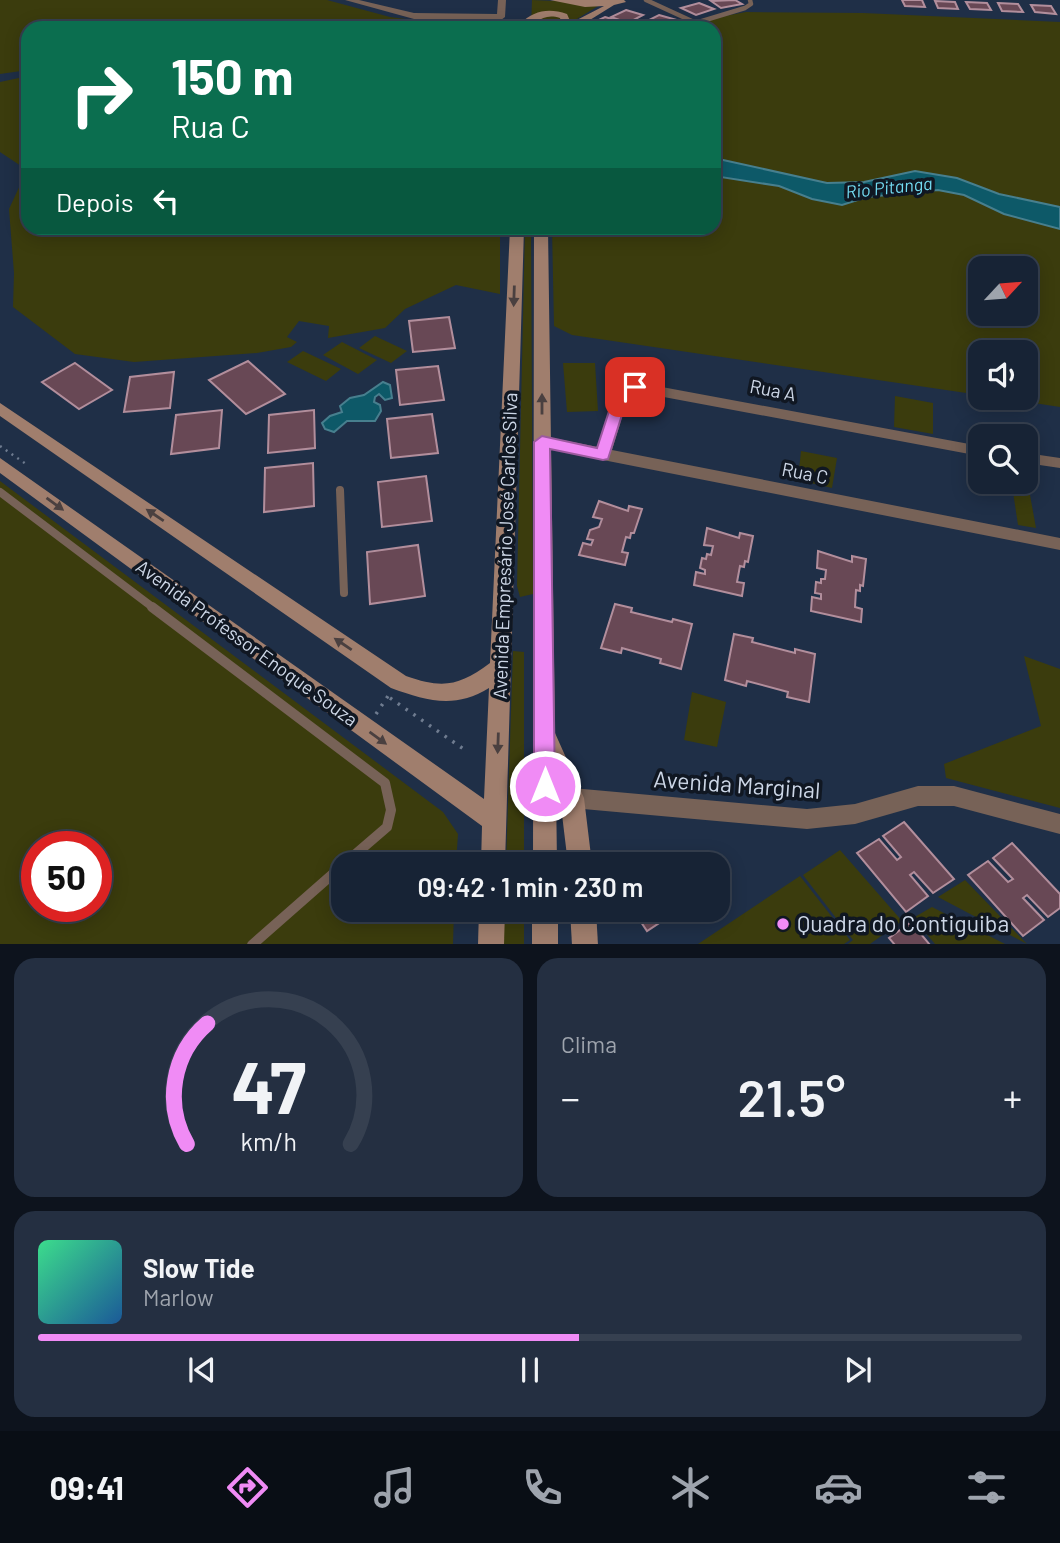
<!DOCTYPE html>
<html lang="pt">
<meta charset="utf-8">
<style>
body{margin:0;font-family:Barlow,sans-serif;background:#242f41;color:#f1f3f6;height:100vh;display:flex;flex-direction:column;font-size:26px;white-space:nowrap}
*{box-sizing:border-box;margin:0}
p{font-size:23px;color:#9ea4ad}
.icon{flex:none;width:38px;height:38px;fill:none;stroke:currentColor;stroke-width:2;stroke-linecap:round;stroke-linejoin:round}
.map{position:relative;height:944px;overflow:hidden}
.drawer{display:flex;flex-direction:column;gap:14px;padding:14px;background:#0d131d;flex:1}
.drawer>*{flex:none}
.banner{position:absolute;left:21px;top:21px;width:700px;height:214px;border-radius:21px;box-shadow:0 4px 18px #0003,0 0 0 2px #364050;background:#0b6e4f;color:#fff;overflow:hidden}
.needle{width:46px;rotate:64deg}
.fabs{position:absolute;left:968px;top:256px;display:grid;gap:14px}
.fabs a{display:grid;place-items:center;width:70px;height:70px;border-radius:14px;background:#172335;box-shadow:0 4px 18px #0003,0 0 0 2px #364050;font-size:35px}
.speed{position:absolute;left:21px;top:831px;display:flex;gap:14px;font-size:35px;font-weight:700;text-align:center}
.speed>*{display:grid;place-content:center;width:91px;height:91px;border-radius:50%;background:#172335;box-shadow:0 4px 18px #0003,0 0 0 2px #364050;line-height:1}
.speed .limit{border:10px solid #d22;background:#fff;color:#111}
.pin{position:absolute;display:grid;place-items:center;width:60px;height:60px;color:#fff;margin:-30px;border-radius:14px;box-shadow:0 4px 10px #0006}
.me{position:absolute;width:77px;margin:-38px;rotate:0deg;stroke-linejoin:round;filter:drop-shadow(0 0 5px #0008)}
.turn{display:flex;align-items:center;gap:24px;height:147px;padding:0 35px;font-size:32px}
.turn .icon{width:91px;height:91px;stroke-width:2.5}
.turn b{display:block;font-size:49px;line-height:60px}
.then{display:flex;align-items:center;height:66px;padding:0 35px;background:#0003;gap:14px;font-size:26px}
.big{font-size:52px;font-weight:600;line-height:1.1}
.drawer .card{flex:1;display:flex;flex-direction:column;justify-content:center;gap:10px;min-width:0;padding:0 24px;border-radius:21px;background:#242f41}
.drawer .dial{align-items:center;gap:0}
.dial svg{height:182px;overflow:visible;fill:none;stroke:#364050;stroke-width:7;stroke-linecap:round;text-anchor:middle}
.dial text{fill:#f1f3f6;stroke:none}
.song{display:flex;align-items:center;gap:21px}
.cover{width:84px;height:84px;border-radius:10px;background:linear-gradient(135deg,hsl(150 70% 55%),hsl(210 70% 35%))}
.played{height:7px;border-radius:4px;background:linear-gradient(90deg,#f08bf5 55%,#364050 55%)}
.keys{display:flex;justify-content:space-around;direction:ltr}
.heat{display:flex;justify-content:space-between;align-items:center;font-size:38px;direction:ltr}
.drawer .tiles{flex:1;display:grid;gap:14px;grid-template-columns:1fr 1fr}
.card:last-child{grid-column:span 2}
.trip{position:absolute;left:331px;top:852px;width:399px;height:70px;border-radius:21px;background:#172335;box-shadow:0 4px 18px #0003,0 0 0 2px #364050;font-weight:600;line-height:70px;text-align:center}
.tabs{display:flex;height:112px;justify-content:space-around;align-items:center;background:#090e15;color:#9ea4ad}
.tabs .icon{width:49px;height:49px}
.tabs .active{color:#f08bf5}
.tabs b{font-size:32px;color:#f1f3f6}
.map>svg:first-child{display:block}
.green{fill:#3b3c0d;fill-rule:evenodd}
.water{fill:#0d5968;stroke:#477f8e;stroke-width:2}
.building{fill:#684855;stroke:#b28e9c;stroke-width:2}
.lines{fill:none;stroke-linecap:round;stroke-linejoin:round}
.path-far1{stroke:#6f7c90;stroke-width:2.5;stroke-dasharray:2 5;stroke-linecap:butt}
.path{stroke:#6f7c90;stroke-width:3.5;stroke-dasharray:2.5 7;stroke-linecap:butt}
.lane-far2{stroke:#776257;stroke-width:4.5}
.lane-far1{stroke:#776257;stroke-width:8}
.lane{stroke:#776257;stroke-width:10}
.street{fill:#776257;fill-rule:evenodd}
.secondary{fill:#a07e6d;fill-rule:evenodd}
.oneway{fill:#4a4040}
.route{fill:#f08bf5;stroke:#9c5a9f;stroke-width:2}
.poi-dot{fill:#f08bf5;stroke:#101722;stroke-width:2.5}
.labels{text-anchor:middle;stroke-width:7;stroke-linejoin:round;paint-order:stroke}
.far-water-label{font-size:18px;font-style:italic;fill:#73dbf2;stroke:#101722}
.street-label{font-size:19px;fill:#cdd7e7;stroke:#101722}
.near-street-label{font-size:23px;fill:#cdd7e7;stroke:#101722}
.near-poi-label{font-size:23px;fill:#cdd7e7;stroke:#101722;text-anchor:start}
</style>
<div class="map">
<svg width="1060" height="945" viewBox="0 0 1060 945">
<rect width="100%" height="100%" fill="#1f2f47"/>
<!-- green -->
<g class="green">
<path d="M0 0H327L390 17 422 21 506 23 516 27 28 28V70L0 74Z"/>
<path d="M532 0 603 3 562 28H531Z"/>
<path d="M746 12 863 13 1060 22V207L999 194 957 178 915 171 864 182 827 183 714 158V28H685L714 18Z"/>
<path d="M28 76V228H500V294L456 285 405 309 385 328 328 338 329 326 299 321 287 337 297 342 291 347 257 353 134 362 75 354 13 307 14 273 9 209 27 170 0 152V82Z"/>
<path d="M714 176 779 186 812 199 842 205 867 197 938 190 964 195 1004 214 1060 229V407L995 397H1026V352H980V395L572 335 554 326 552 228H714ZM980 268H1026V313H980Z"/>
<path d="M525 228H531L533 594 520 597 517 586Z"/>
<path d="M375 336 407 351 391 363 359 348Z"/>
<path d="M342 342 377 360 358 374 323 355Z"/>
<path d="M303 351 341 369 326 381 287 362Z"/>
<path d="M563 363H595L598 411 567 412Z"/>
<path d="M895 396 933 403V434L894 427Z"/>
<path d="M801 451 837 458 832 488 798 480Z"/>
<path d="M0 481 443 812 458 834 456 864H343V910H454L453 944H0ZM37 847H96V906H37Z"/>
<path d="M1013 492 1030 495 1036 528 1018 525Z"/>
<path d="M513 651 524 652V864H506Z"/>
<path d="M1024 656 1060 669V808L946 778 944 764 1041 726Z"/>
<path d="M692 692 726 702 717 747 684 740Z"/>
<path d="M840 850 902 921 870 944H848L853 940 803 875Z"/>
<path d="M800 876 850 940 844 944H698Z"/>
<path d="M965 880 1027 944 938 897Z"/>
<path d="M932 907 1005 944H935L913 918Z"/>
<path d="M505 910H524V944L503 945Z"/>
</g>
<!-- water -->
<g class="water">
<path d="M714 158 827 183 864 182 915 171 957 178 999 194 1060 207V229L1004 214 964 195 938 190 867 197 842 205 812 199 779 186 714 176Z"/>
<path d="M383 382 390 385 392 398 385 400 379 394 375 397 374 402 380 405 381 411 375 421H347L334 432 325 429 322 423 330 416 342 412 340 406 350 398 364 395Z"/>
</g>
<!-- building -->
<g class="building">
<path d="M735 0 742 4 721 8 711 1Z"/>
<path d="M902 0H922L925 7 905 6Z"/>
<path d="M935 1 955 2 958 9 938 8Z"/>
<path d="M966 2 987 3 991 10 970 9Z"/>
<path d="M699 3 714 9 696 15 681 8Z"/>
<path d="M998 3 1018 4 1023 12 1002 11Z"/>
<path d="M1031 5 1051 6 1056 14 1035 12Z"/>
<path d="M626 10 643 15 628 23 611 17Z"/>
<path d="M659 15 677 20 663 28 645 22Z"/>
<path d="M605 17 622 22 610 28 590 24Z"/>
<path d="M449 317 455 348 413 352 409 321Z"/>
<path d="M248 361 285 394 246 414 209 380Z"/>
<path d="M75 363 112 390 79 409 42 382Z"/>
<path d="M438 366 444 400 400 405 396 370Z"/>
<path d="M174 372 170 408 124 412 130 377Z"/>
<path d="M222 410 219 448 171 454 176 415Z"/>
<path d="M314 410 315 448 268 453 269 415Z"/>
<path d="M432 414 438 453 391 458 387 419Z"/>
<path d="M313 463 314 506 264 512 265 468Z"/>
<path d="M426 476 432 521 382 527 378 482Z"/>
<path d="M599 501 628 511 629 506 642 509 634 533H631L630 538 626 537 622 552 628 553 625 565 579 555 583 543 591 545 593 540 587 539 590 530 599 527 602 519 593 517Z"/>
<path d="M707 528 739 538 740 533 753 536 748 562 745 561 744 567 740 566 737 582 744 583 742 596 694 585 696 572 705 574V570L700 568 702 558 706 559 707 554 711 555 713 546 704 545Z"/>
<path d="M418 545 425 596 370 604 367 552Z"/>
<path d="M818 551 852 562V556L866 559 863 586 860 585V591L856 590 855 607 862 609 861 622 811 611 812 597 821 599V594L815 593 816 582 821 583V579H825L826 570 817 568Z"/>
<path d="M615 604 632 608 631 612 672 622 673 619 692 624 681 669 660 663 661 659 622 648 621 653 601 648Z"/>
<path d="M734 634 753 638 752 642 795 653V649L815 654 809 702 787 697 788 692 747 681 746 686 725 680Z"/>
<path d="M904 822 954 879 933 893 914 872 910 875 928 896 906 912 857 853 879 839 897 860 901 857 883 836Z"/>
<path d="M1012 843 1060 894V908L1048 917 1027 895 1023 898 1044 920 1023 936 968 875 988 861 1008 882 1013 879 993 858Z"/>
<path d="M633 910H679L647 931Z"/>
<path d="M911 922 930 945H895L889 938Z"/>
</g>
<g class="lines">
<!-- path-far1 -->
<path class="path-far1" d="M0 446 26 464"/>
<!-- path -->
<g class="path">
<path d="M390 698 465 750"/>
<path d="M376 714 388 696"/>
</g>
<!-- lane-far2 -->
<g class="lane-far2">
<path d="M646 0 694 22"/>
<path d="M679 28 745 8 751 4 750 0"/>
</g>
<!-- lane-far1 -->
<g class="lane-far1">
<path d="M340 490 344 593"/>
<path d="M0 492 155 609"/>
</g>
<!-- lane -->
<g class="lane">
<path d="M152 607 385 783 391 810 387 827 344 864"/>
<path d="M252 945 343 865"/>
</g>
<!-- street -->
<g class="street">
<path d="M345 0H359L414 13 497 14 498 0H506L505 17 501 20 414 19Z"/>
<path d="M635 382 980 446V456L637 392 628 398 612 450 1060 538V550L603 460 537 445 534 441 537 437 542 436 598 447 614 396Z"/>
<path d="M1026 453 1060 458V468L1026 463Z"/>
<path d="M918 786H954L1060 814V834L954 806H918L855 824 807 829 572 808 565 805 561 798 565 791 572 788 807 809 855 804Z"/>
</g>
<!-- secondary -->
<g class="secondary">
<path d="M550 0H624L626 2 614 5 577 28H563L560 18C540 12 537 27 522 26L520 24C534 10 549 8 567 14L571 23 604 6 585 7Z"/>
<path d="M510 228H524L505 864H481L482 826 0 473V458L484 799 489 688C455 709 427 701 391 688L0 416V403L406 676C443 689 459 686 490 663Z"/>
<path d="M534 228H548L555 733 584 798 592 864H568L560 798 556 788 557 864H533Z"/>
<path d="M479 910H505L504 945H478Z"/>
<rect x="532" y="910" width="26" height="35"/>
<path d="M570 910H596L598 945H572Z"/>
</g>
</g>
<!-- one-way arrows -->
<defs><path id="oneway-solid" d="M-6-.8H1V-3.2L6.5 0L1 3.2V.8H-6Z" transform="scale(1.75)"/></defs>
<g class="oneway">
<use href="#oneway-solid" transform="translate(514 296) rotate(92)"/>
<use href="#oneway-solid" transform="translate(542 404) rotate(-90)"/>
<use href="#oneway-solid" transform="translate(55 504) rotate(36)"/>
<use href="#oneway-solid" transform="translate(155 515) rotate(-146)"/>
<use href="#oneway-solid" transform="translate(343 644) rotate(-146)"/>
<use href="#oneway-solid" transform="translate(378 738) rotate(36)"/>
<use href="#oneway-solid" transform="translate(498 743) rotate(92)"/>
</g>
<!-- route -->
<path class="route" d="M635 383 643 387 627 399 608 459 603 460 550 449 555 786 552 793 545 796 538 793 534 786V442L542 436 597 448 614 396Z"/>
<!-- markers -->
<circle class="poi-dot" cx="783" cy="924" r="7"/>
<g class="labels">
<!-- far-water labels -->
<g class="far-water-label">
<text transform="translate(889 188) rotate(-6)" y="6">Rio Pitanga</text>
</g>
<!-- street labels -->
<g class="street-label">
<text transform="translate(773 390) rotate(11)" y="7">Rua A</text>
<text transform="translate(805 473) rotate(11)" y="7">Rua C</text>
<text transform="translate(505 546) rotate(-88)" y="7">Avenida Empresário José Carlos Silva</text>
<text transform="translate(247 643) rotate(36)" y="7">Avenida Professor Enoque Souza</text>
</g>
<!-- near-street labels -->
<g class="near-street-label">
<text transform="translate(737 785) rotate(4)" y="8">Avenida Marginal</text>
</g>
<!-- near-poi labels -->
<g class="near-poi-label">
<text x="797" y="932">Quadra do Contiguiba</text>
</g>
</g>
</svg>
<div class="fabs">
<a><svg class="needle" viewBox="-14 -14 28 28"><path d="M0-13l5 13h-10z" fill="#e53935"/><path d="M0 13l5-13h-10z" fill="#9ea4ad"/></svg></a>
<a><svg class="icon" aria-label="sound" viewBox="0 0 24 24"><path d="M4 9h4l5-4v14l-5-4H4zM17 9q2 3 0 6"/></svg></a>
<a><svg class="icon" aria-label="search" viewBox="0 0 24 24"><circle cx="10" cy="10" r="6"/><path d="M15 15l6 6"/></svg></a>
</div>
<div class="speed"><div class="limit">50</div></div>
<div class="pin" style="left:635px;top:387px;background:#d93025"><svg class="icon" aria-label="arrive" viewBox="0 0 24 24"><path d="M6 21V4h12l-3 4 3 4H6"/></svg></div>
<svg class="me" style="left:545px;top:786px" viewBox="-20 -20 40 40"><circle r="17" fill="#f08bf5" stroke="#fff" stroke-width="3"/><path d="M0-11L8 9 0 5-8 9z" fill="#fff"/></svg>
<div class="trip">09:42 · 1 min · 230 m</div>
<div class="banner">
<div class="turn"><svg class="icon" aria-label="right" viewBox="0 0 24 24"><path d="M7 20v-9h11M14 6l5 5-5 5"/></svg><div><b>150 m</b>Rua C</div></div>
<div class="then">Depois<svg class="icon" aria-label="left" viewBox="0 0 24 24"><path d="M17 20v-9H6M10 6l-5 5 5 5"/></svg></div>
</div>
</div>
<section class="drawer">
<div class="tiles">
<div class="card dial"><svg viewBox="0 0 100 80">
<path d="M14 69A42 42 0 1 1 86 69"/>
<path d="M14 69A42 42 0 0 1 23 16" stroke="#f08bf5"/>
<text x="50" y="56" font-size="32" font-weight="700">47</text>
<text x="50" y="72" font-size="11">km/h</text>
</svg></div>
<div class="card"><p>Clima</p>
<div class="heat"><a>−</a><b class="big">21.5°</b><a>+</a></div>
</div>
<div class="card">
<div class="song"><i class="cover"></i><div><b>Slow Tide</b><p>Marlow</p></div></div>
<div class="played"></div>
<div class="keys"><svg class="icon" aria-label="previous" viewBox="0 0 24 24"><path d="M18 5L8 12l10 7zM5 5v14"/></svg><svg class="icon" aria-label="pause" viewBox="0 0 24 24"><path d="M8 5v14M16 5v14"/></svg><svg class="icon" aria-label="next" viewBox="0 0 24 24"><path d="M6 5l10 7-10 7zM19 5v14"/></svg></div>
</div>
</div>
</section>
<nav class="tabs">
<b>09:41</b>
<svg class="icon active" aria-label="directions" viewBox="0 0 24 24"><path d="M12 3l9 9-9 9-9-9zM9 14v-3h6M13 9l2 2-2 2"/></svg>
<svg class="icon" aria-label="music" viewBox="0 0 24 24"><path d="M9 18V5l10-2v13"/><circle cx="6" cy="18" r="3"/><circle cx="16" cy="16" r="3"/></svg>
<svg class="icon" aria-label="phone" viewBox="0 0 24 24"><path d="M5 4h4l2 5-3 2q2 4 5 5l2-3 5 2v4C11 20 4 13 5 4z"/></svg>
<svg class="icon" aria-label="climate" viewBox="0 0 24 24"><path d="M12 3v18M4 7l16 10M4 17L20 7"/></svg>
<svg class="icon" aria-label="car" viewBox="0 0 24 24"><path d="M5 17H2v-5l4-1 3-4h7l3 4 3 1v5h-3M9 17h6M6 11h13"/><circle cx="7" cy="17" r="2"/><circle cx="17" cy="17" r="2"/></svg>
<svg class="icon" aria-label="filters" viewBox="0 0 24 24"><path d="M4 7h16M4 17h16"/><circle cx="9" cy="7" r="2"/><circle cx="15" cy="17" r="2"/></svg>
</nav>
